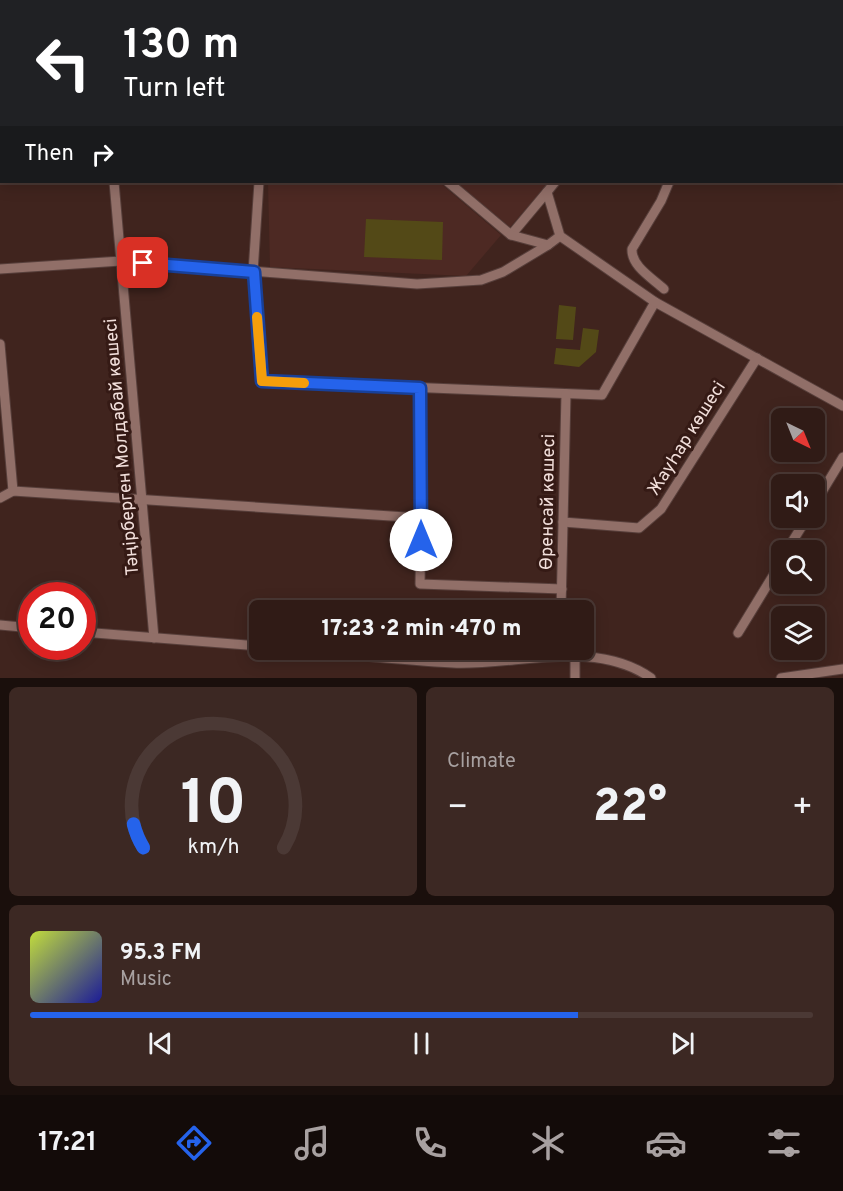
<!DOCTYPE html>
<meta charset="utf-8">
<style>
body{margin:0;font-family:Overpass,sans-serif;background:#3c2823;color:#f1f3f6;height:100vh;display:flex;flex-direction:column;font-size:22px;white-space:nowrap}
*{box-sizing:border-box;margin:0}
p{font-size:20px;color:#a8a1a1}
.icon{flex:none;width:33px;height:33px;fill:none;stroke:currentColor;stroke-width:2;stroke-linecap:round;stroke-linejoin:round}
.map{position:relative;height:678px;overflow:hidden}
.details{display:flex;flex-direction:column;gap:9px;padding:9px;background:#1a0f0c;flex:1}
.details>*{flex:none}
.guide{position:absolute;left:0px;top:0px;width:843px;height:183px;box-shadow:0 3px 15px #0003,0 0 0 2px #4b3935;background:#202124;color:#fff;overflow:hidden}
.needle{width:39px;rotate:137deg}
.tools{position:absolute;left:771px;top:408px;display:grid;gap:12px}
.tools a{display:grid;place-items:center;width:54px;height:54px;border-radius:9px;background:#301b16;box-shadow:0 3px 15px #0003,0 0 0 2px #4b3935;font-size:30px}
.speed{position:absolute;left:18px;top:582px;display:flex;gap:12px;font-size:30px;font-weight:700;text-align:center}
.speed>*{display:grid;place-content:center;width:78px;height:78px;border-radius:50%;background:#301b16;box-shadow:0 3px 15px #0003,0 0 0 2px #4b3935;line-height:1}
.speed .limit{border:9px solid #d22;background:#fff;color:#111}
.pin{position:absolute;display:grid;place-items:center;width:51px;height:51px;color:#fff;margin:-26px;border-radius:12px;box-shadow:0 3px 9px #0006}
.me{position:absolute;width:66px;margin:-33px;rotate:0deg;stroke-linejoin:round;filter:drop-shadow(0 0 4px #0008)}
.turn{display:flex;align-items:center;gap:21px;height:126px;padding:0 24px;font-size:27px}
.turn .icon{width:78px;height:78px;stroke-width:2.5}
.turn b{display:block;font-size:42px;line-height:51px}
.then{display:flex;align-items:center;height:57px;padding:0 24px;background:#0003;gap:12px;font-size:22px}
.big{font-size:45px;font-weight:800;line-height:1.1}
.details .widget{flex:1;display:flex;flex-direction:column;justify-content:center;gap:9px;min-width:0;padding:0 21px;border-radius:9px;background:#3c2823}
.details .dial{align-items:center;gap:0}
.dial svg{height:156px;overflow:visible;fill:none;stroke:#4b3935;stroke-width:7;stroke-linecap:round;text-anchor:middle}
.dial text{fill:#f1f3f6;stroke:none}
.song{display:flex;align-items:center;gap:18px}
.cover{width:72px;height:72px;border-radius:9px;background:linear-gradient(135deg,hsl(70 70% 55%),hsl(240 70% 35%))}
.played{height:6px;border-radius:3px;background:linear-gradient(90deg,#2563eb 70%,#4b3935 70%)}
.keys{display:flex;justify-content:space-around;direction:ltr}
.heat{display:flex;justify-content:space-between;align-items:center;font-size:33px;direction:ltr}
.details .tiles{flex:1;display:grid;gap:9px;grid-template-columns:1fr 1fr}
.widget:last-child{grid-column:span 2}
.trip{position:absolute;left:249px;top:600px;width:345px;height:60px;border-radius:9px;background:#301b16;box-shadow:0 3px 15px #0003,0 0 0 2px #4b3935;font-weight:800;line-height:60px;text-align:center}
.dock{display:flex;height:96px;justify-content:space-around;align-items:center;background:#130b09;color:#a8a1a1}
.dock .icon{width:42px;height:42px}
.dock .current{color:#2563eb}
.dock b{font-size:27px;color:#f1f3f6}
.map>svg:first-child{display:block}
.built{fill:#4d2923}
.green{fill:#534917}
.lines{fill:none;stroke-linecap:round;stroke-linejoin:round}
.minor-casing{stroke:#573f3b;stroke-width:11}
.minor{stroke:#916f68;stroke-width:9}
.route-casing{stroke:#184099;stroke-width:15}
.route{stroke:#2563eb;stroke-width:10}
.slow{stroke:#f59e0b;stroke-width:10}
.labels{text-anchor:middle;stroke-width:6;stroke-linejoin:round;paint-order:stroke}
.street-label{font-size:18px;fill:#f2dfdb;stroke:#351a15}
</style>
<div class="map">
<svg width="843" height="678" viewBox="0 0 843 678">
<rect width="100%" height="100%" fill="#40241e"/>
<!-- built -->
<g class="built">
<path d="M268 182H439L501 235 466 276 270 267Z"/>
<path d="M456 182H549L510 227Z"/>
</g>
<!-- green -->
<g class="green">
<path d="M366 219 443 222 442 260 364 257Z"/>
<path d="M559 305 576 307 573 340 556 339Z"/>
<path d="M583 328 599 330 596 352 579 367 554 364 556 348 580 350Z"/>
</g>
<g class="lines">
<!-- minor casing -->
<g class="minor-casing">
<g id="minor">
<path d="M196 0 197 2"/>
<path d="M395 0 397 2"/>
<path d="M604 0 605 2"/>
<path d="M626 0 628 2"/>
<path d="M7 2 8 0"/>
<path d="M174 2 175 0"/>
<path d="M338 2 339 0"/>
<path d="M666 2V0"/>
<path d="M0 10 2 8"/>
<path d="M114 182 154 638"/>
<path d="M259 182 253 272 262 381 602 395 655 302 843 406"/>
<path d="M448 182 511 235 547 192"/>
<path d="M555 182 547 192 560 236 655 302"/>
<path d="M511 235 548 245 560 236"/>
<path d="M0 269 121 261 417 284 481 280 503 272 548 245"/>
<path d="M664 289C652 278 631 266 632 249L661 201 669 182"/>
<path d="M0 344 13 491"/>
<path d="M0 498 13 491 421 518 420 388"/>
<path d="M814 505 843 457"/>
<path d="M421 518 420 584 562 589"/>
<path d="M563 522 639 528 661 509 757 358"/>
<path d="M787 550 807 518"/>
<path d="M561 610 566 394"/>
<path d="M0 625 32 628"/>
<path d="M82 632 260 646"/>
<path d="M738 633 782 561"/>
<path d="M297 650C349 654 401 660 453 663 517 666 594 638 651 678"/>
<path d="M575 678V657"/>
<path d="M781 678 843 669"/>
</g>
</g>
<!-- minor -->
<use href="#minor" class="minor"/>
</g>
<g class="lines">
<!-- route casing -->
<g class="route-casing">
<path id="route" d="M143 263 254 272 262 381 420 388 421 540"/>
</g>
<!-- route -->
<use href="#route" class="route"/>
<!-- slow -->
<path class="slow" d="M257 317 262 381 304 383"/>
</g>
<g class="labels">
<!-- street labels -->
<g class="street-label">
<text transform="translate(686 438) rotate(-58)" y="6">ЖауҺар көшесі</text>
<text transform="translate(121 447) rotate(-95)" y="6">Тәңірберген Молдабай көшесі</text>
<text transform="translate(547 502) rotate(-89)" y="6">Өренсай көшесі</text>
</g>
</g>
</svg>
<div class="tools">
<a><svg class="needle" viewBox="-14 -14 28 28"><path d="M0-13l5 13h-10z" fill="#e53935"/><path d="M0 13l5-13h-10z" fill="#a8a1a1"/></svg></a>
<a><svg class="icon" aria-label="sound" viewBox="0 0 24 24"><path d="M4 9h4l5-4v14l-5-4H4zM17 9q2 3 0 6"/></svg></a>
<a><svg class="icon" aria-label="search" viewBox="0 0 24 24"><circle cx="10" cy="10" r="6"/><path d="M15 15l6 6"/></svg></a>
<a><svg class="icon" aria-label="layers" viewBox="0 0 24 24"><path d="M12 4l9 5-9 5-9-5zM3 14l9 5 9-5"/></svg></a>
</div>
<div class="speed"><div class="limit">20</div></div>
<div class="pin" style="left:143px;top:263px;background:#d93025"><svg class="icon" aria-label="arrive" viewBox="0 0 24 24"><path d="M6 21V4h12l-3 4 3 4H6"/></svg></div>
<svg class="me" style="left:421px;top:540px" viewBox="-20 -20 40 40"><circle r="19" fill="#fff"/><path d="M0-13L10 11 0 6-10 11z" fill="#2563eb"/></svg>
<div class="trip">17:23 · 2 min · 470 m</div>
<div class="guide">
<div class="turn"><svg class="icon" aria-label="left" viewBox="0 0 24 24"><path d="M17 20v-9H6M10 6l-5 5 5 5"/></svg><div><b>130 m</b>Turn left</div></div>
<div class="then">Then<svg class="icon" aria-label="right" viewBox="0 0 24 24"><path d="M7 20v-9h11M14 6l5 5-5 5"/></svg></div>
</div>
</div>
<section class="details">
<div class="tiles">
<div class="widget dial"><svg viewBox="0 0 100 80">
<path d="M14 69A42 42 0 1 1 86 69"/>
<path d="M14 69A42 42 0 0 1 9 57" stroke="#2563eb"/>
<text x="50" y="56" font-size="32" font-weight="700">10</text>
<text x="50" y="72" font-size="11">km/h</text>
</svg></div>
<div class="widget"><p>Climate</p>
<div class="heat"><a>−</a><b class="big">22°</b><a>+</a></div>
</div>
<div class="widget">
<div class="song"><i class="cover"></i><div><b>95.3 FM</b><p>Music</p></div></div>
<div class="played"></div>
<div class="keys"><svg class="icon" aria-label="previous" viewBox="0 0 24 24"><path d="M18 5L8 12l10 7zM5 5v14"/></svg><svg class="icon" aria-label="pause" viewBox="0 0 24 24"><path d="M8 5v14M16 5v14"/></svg><svg class="icon" aria-label="next" viewBox="0 0 24 24"><path d="M6 5l10 7-10 7zM19 5v14"/></svg></div>
</div>
</div>
</section>
<nav class="dock">
<b>17:21</b>
<svg class="icon current" aria-label="directions" viewBox="0 0 24 24"><path d="M12 3l9 9-9 9-9-9zM9 14v-3h6M13 9l2 2-2 2"/></svg>
<svg class="icon" aria-label="music" viewBox="0 0 24 24"><path d="M9 18V5l10-2v13"/><circle cx="6" cy="18" r="3"/><circle cx="16" cy="16" r="3"/></svg>
<svg class="icon" aria-label="phone" viewBox="0 0 24 24"><path d="M5 4h4l2 5-3 2q2 4 5 5l2-3 5 2v4C11 20 4 13 5 4z"/></svg>
<svg class="icon" aria-label="climate" viewBox="0 0 24 24"><path d="M12 3v18M4 7l16 10M4 17L20 7"/></svg>
<svg class="icon" aria-label="car" viewBox="0 0 24 24"><path d="M5 17H2v-5l4-1 3-4h7l3 4 3 1v5h-3M9 17h6M6 11h13"/><circle cx="7" cy="17" r="2"/><circle cx="17" cy="17" r="2"/></svg>
<svg class="icon" aria-label="filters" viewBox="0 0 24 24"><path d="M4 7h16M4 17h16"/><circle cx="9" cy="7" r="2"/><circle cx="15" cy="17" r="2"/></svg>
</nav>
